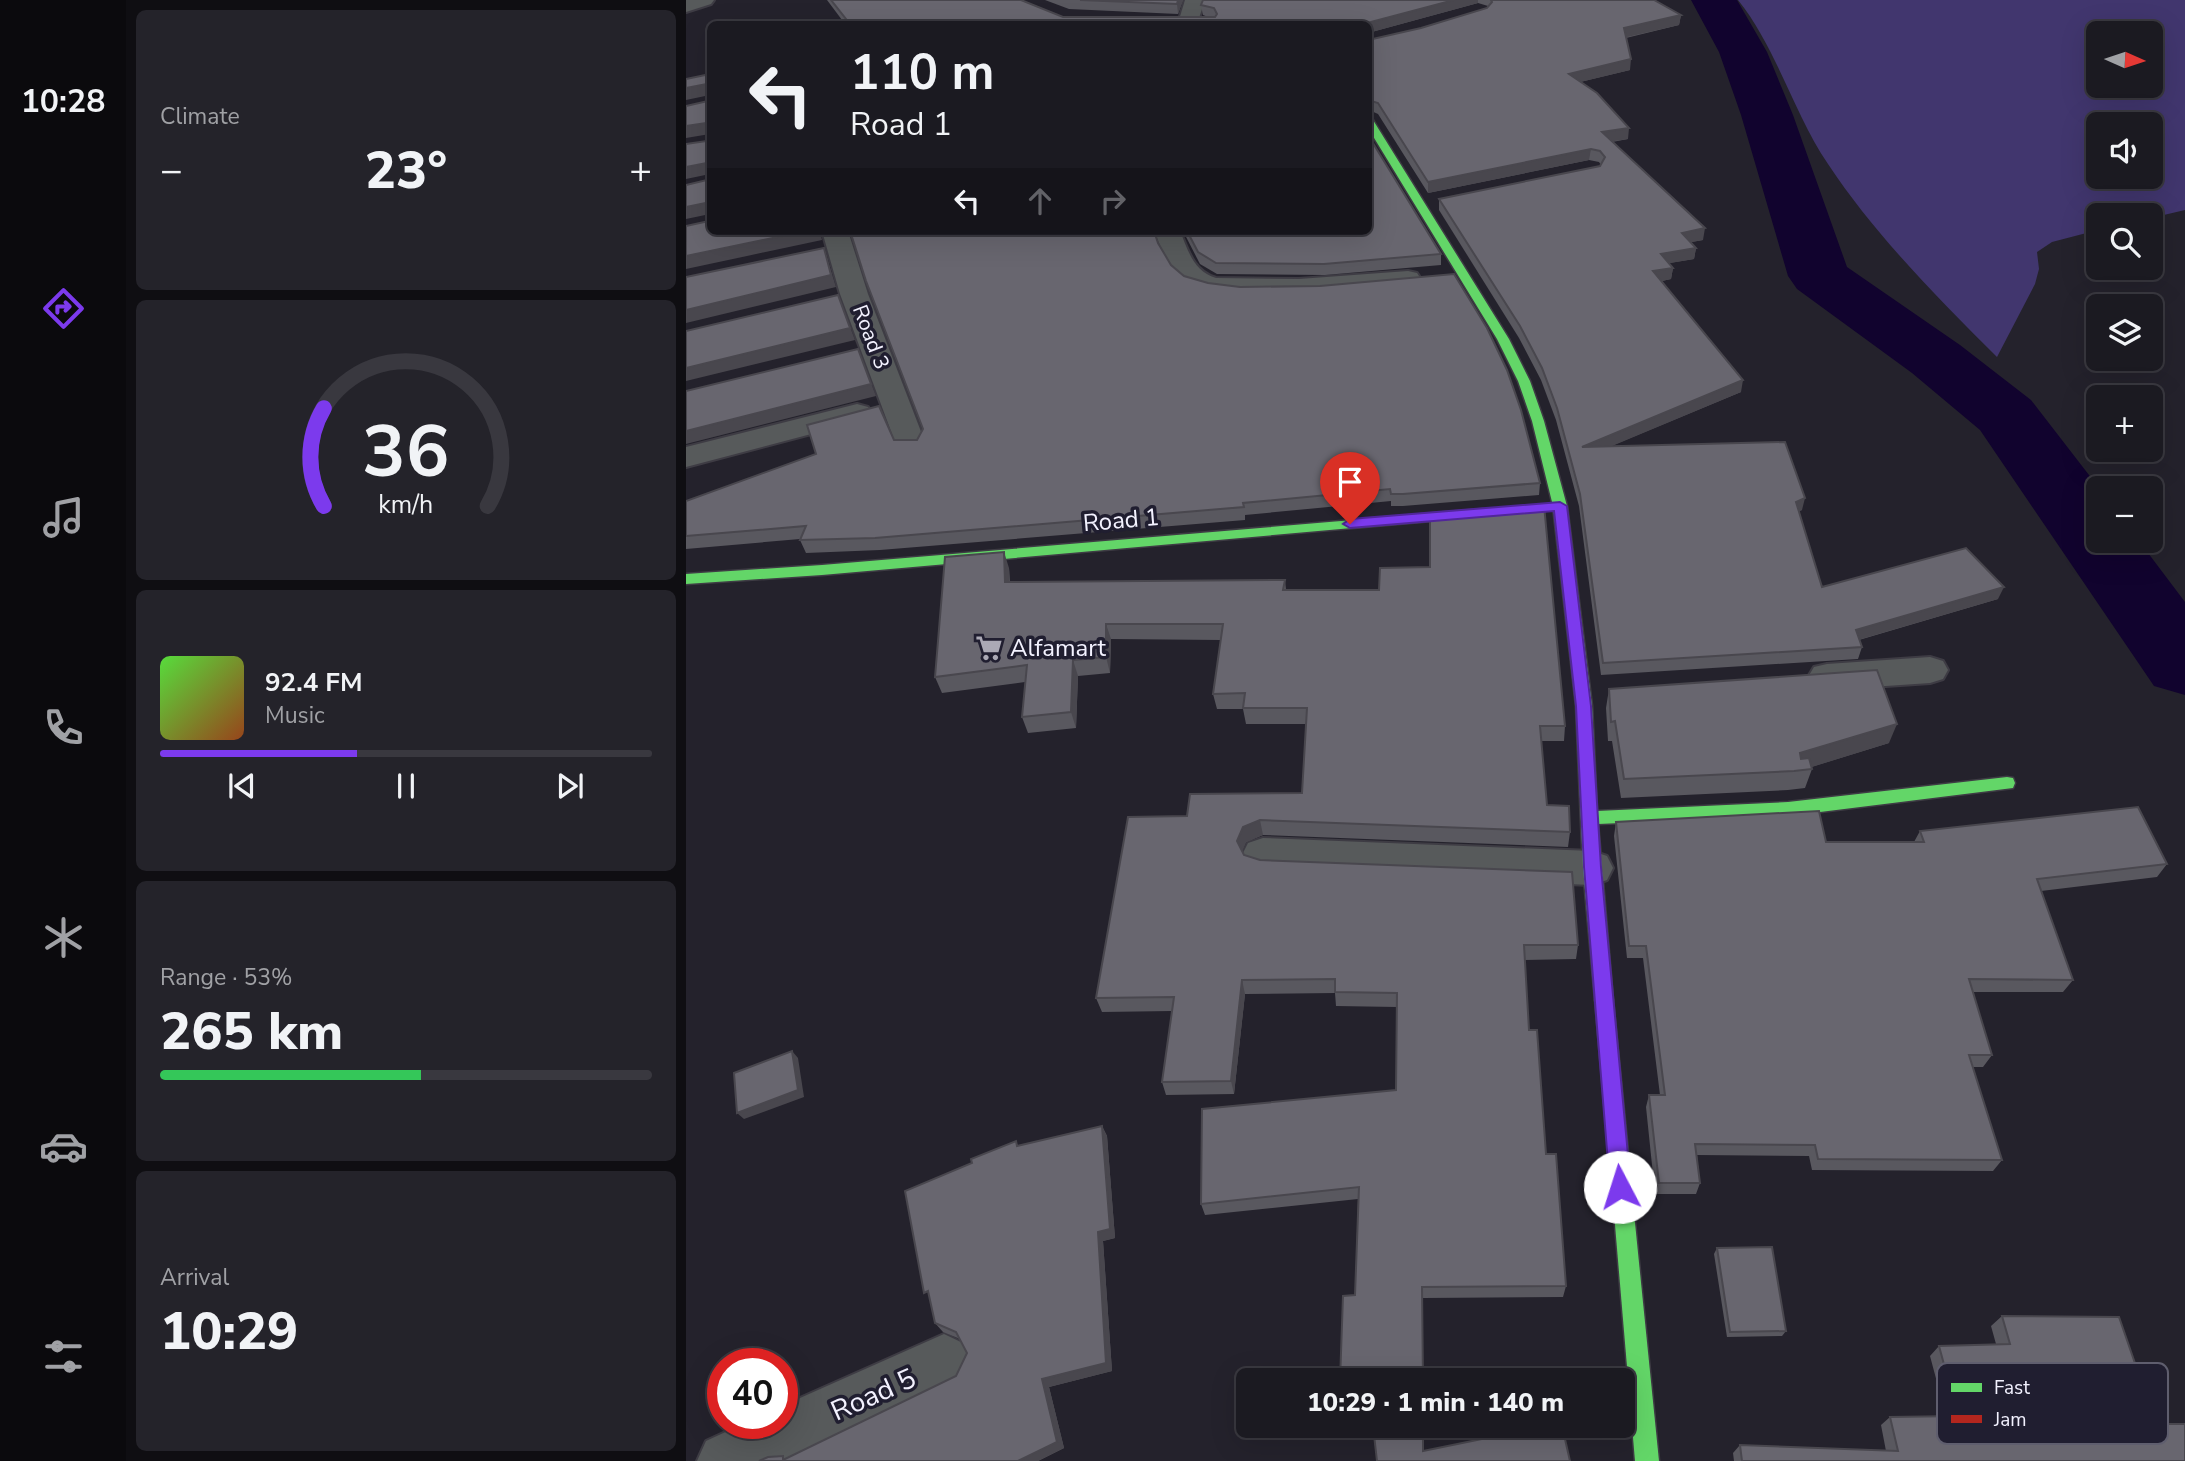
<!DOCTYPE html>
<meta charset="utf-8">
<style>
body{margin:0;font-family:"Nunito Sans",sans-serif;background:#24232a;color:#f1f3f6;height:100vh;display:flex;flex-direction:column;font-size:26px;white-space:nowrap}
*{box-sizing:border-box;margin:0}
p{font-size:23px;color:#a0a1a5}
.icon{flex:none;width:38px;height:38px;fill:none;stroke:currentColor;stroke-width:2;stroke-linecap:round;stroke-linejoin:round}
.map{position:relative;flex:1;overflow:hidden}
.side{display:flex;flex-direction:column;gap:10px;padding:10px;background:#0f0e12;width:560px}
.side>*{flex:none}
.banner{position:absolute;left:21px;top:21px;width:665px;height:214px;border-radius:10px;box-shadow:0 7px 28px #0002,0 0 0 2px #39383f;background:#1b1a21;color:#f1f3f6;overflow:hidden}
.needle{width:46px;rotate:93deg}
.controls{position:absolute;left:1400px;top:21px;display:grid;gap:14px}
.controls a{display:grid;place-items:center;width:77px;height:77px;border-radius:10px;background:#1b1a21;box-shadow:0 7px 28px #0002,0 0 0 2px #39383f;font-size:35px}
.speed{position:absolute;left:21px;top:1348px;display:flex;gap:14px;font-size:35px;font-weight:700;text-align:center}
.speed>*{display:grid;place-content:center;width:91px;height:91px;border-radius:50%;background:#1b1a21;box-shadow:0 7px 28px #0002,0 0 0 2px #39383f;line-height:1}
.speed .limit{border:10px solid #d22;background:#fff;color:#111}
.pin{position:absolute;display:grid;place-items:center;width:60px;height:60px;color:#fff;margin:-72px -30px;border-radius:50% 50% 50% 0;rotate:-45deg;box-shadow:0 0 7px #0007}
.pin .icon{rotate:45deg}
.me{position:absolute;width:77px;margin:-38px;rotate:355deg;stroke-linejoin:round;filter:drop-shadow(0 0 5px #0008)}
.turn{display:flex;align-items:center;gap:24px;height:147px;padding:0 28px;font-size:32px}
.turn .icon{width:91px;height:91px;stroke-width:2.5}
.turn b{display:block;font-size:49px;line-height:60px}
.lanes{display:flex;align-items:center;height:66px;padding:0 28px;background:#0003;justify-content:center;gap:35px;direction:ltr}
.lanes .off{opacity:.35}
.big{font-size:52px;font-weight:800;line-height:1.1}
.side .widget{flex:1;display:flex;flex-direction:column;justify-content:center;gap:10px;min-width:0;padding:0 24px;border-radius:10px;background:#24232a}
.side .dial{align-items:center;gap:0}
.dial svg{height:182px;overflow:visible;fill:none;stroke:#39383f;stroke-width:7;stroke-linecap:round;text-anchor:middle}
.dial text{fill:#f1f3f6;stroke:none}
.song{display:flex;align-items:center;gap:21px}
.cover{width:84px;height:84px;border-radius:10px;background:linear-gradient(135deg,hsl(110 70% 55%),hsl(20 70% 35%))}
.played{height:7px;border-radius:4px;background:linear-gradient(90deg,#7c3aed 40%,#39383f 40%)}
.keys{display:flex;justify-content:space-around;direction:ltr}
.heat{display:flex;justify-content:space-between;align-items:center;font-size:38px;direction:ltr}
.charge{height:10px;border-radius:5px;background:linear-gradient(90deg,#34c759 53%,#39383f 0)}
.trip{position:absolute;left:550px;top:1368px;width:399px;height:70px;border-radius:10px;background:#1b1a21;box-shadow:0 7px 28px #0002,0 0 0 2px #39383f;font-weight:800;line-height:70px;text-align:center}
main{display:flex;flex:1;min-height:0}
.tab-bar{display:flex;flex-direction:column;width:126px;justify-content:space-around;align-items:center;background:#0b0a0d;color:#a0a1a5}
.tab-bar .icon{width:49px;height:49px}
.tab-bar .selected{color:#7c3aed}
.tab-bar b{font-size:32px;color:#f1f3f6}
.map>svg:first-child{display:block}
.green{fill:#41366e;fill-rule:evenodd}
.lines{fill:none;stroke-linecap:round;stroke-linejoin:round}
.river{fill:#11032e;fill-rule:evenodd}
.street-casing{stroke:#3e3c44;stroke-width:4}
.fast-casing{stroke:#3e3c44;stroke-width:3}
.jam-casing{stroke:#3e3c44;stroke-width:3}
.street{fill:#575a5b;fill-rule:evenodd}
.fast{fill:#63d668;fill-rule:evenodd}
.jam{fill:#b3261e;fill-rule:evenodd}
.wall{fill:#59585f}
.shaded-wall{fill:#49474e}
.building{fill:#68666f;stroke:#49474e;stroke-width:2}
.route{fill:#7c3aed;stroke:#51269a;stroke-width:2}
.labels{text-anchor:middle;stroke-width:7;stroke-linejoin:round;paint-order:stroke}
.far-street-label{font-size:21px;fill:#f3f2ff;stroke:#201e30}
.street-label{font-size:24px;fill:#f3f2ff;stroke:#201e30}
.poi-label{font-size:24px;fill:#f3f2ff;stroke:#201e30;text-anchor:start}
.near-street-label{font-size:28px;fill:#f3f2ff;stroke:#201e30}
.key{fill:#201e30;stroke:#5f5e6e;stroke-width:2}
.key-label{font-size:19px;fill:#f3f2ff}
</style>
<main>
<nav class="tab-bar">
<b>10:28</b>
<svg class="icon selected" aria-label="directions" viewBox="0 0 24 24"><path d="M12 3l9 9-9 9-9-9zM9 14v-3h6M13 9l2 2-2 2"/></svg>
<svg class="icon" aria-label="music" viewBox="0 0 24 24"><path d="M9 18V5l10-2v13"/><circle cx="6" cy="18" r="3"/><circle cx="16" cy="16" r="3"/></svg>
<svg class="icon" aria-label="phone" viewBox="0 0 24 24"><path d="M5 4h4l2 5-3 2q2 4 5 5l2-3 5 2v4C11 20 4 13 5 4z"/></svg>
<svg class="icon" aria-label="climate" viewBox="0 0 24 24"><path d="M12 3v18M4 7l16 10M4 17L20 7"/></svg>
<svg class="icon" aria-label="car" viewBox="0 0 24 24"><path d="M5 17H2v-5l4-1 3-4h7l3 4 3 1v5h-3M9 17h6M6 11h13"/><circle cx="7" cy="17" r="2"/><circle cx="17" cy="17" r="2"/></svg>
<svg class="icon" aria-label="filters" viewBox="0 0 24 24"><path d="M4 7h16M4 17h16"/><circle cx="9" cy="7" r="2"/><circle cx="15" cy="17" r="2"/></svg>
</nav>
<section class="side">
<div class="widget"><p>Climate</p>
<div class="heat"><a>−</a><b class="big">23°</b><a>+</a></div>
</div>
<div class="widget dial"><svg viewBox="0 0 100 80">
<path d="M14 69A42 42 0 1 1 86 69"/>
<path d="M14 69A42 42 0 0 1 14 26" stroke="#7c3aed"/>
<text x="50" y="56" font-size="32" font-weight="700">36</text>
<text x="50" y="72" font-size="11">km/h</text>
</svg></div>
<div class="widget">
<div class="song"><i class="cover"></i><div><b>92.4 FM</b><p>Music</p></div></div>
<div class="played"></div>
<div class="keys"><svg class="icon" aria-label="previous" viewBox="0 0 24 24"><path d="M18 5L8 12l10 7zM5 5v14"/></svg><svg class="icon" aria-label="pause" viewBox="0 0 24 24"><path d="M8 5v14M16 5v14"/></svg><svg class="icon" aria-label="next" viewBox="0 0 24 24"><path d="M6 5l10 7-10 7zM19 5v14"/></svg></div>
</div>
<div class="widget"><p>Range · 53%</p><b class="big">265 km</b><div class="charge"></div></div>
<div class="widget"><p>Arrival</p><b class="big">10:29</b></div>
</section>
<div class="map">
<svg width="1499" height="1461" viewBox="0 0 1499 1461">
<rect width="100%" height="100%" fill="#24222c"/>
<!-- green -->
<path class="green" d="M1052 0H1499V210L1465 218V215H1412V230L1366 242 1351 252 1353 269 1349 284 1311 357C1251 297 1189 235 1142 164 1108 114 1090 47 1052 0ZM1412 33H1465V86H1412ZM1465 124V177H1412V124Z"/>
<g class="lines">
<!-- river -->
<path class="river" d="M1005 0H1051L1081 52 1107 115 1161 267 1274 345 1345 400 1413 488 1412 541H1453L1499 602V695L1468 686 1294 430 1226 373 1111 289 1102 276 1055 115 1033 52Z"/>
<!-- street casing -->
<g class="street-casing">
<g id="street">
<path d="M0 0H28L25 4 0 12Z"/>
<path d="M499 0H519L511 24 492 23Z"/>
<path d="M136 231H162L182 294 239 442 235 449 224 451 213 449 209 442 154 294Z"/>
<path d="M468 231H494C502 250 507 271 530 278L613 279 722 271 731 273 735 279 731 285 722 287C677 291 529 310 497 283 482 270 476 249 468 231Z"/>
<path d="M171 404 182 407 186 413 182 419 0 467V447Z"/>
<path d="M1244 657 1257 661 1262 670 1257 679 1244 683 1141 690 1128 687 1122 677 1128 667 1141 664Z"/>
<path d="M577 838 906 851 921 856 927 868 921 880 906 885 577 872 562 867 556 855 562 843Z"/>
<path d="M258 1334 277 1343 286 1362 277 1381 105 1461H11L20 1441 59 1423H96V1406Z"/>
</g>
</g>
<!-- fast casing -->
<g class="fast-casing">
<g id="fast">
<path d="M682 117 687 120 823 339 844 381 858 421 881 506 906 706 911 811 1102 802 1321 777 1327 778 1329 783 1327 788 1102 816 912 824 927 1000 925 1006 918 1008 911 1006 909 1000 897 868 890 706 867 506 846 421 832 381 811 339 682 128Z"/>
<path d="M797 509 802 510V516L136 575 0 584V574L136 565Z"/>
<path d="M938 1203 945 1206 948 1213 973 1461H949L928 1213 931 1206Z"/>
</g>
</g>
<!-- jam casing -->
<g class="jam-casing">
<path id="jam" d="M918 992 925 994 927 1000 948 1213 945 1220 938 1223 931 1220 928 1213 909 1000 911 994Z"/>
</g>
<!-- street -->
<use href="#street" class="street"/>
<!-- fast -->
<use href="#fast" class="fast"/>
<!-- jam -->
<use href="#jam" class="jam"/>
</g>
<!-- wall -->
<g class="wall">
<path d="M141 0H335L377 17H522L517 15 515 5 517 0H968L995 15 993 25 940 38 944 70 894 82 942 139 926 142 1017 240 1005 242 1010 248 1008 259 983 263 987 268 985 279 976 281 1055 392 925 446 1116 510 1113 511 1136 587 1312 599 1173 640 1176 647 1172 659 915 675 893 506 870 420 855 380 833 338 753 210V199L914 166 915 165 913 162 903 160 742 193 692 114 683 110 682 40 735 28 801 8 802 6 792 3 682 33V24H159Z"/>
<path d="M359 0H497L492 14 383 9Z"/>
<path d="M163 231H468L472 243 485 265 498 276 854 483 853 495 717 506H705V501L559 515V520L194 550 120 553 114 540V539L0 549V501L208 440H231L237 429 166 236Z"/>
<path d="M497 231H682L755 254V265L639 275 531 274 514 264Z"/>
<path d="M323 568 324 582 599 580 600 590 879 726 878 741H855L861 805 884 832 882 847 577 835 560 842 556 851 558 855 574 860 892 945 890 959 839 960 843 1030 860 1154 880 1286 877 1297 737 1298 669 1295 672 1199 519 1215 515 1204 710 1090 711 1007 650 1006 649 993 559 994 548 1094 480 1095 476 1082 486 1011 416 1012 410 998 501 816 616 793 620 724H560L557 709H531L527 694 535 640 425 639 424 673 392 676 390 728 342 733 336 717 339 682 256 693 249 677Z"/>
<path d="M923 689 1203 743 1125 767 1126 769 1119 788 1102 790 935 798 926 741H922L920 708Z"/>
<path d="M930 822 1140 842H1228L1234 831 1481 864 1471 877 1355 891 1387 980 1377 992H1287L1306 1055 1297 1067H1287L1316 1160 1307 1171 1126 1170 1123 1156 1011 1155 1014 1183 1010 1194H969L960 1107 963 1095H974L957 958H941L928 836Z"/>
<path d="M416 1126 421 1136 429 1238 417 1241 426 1371 363 1387 378 1448 352 1461H73L101 1458 270 1376 281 1353 274 1339 257 1332 249 1323 333 1146Z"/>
<path d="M1031 1248 1100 1331 1096 1336 1041 1337 1028 1254Z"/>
<path d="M1316 1316 1470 1424 1499 1461H1048L1047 1453 1054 1445 1200 1451 1195 1425 1204 1417 1260 1416 1244 1356 1253 1346 1310 1344 1305 1326Z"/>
<path d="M653 1426H737L691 1461 687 1432H654Z"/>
</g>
<!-- shaded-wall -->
<g class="shaded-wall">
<path d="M492 0H497L492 14 491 4Z"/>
<path d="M768 0H792V3L682 33V24H681V23Z"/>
<path d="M995 15 993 25 937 38 938 28Z"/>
<path d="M945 59 944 70 882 85 883 74Z"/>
<path d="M21 84 24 95 0 100V88Z"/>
<path d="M21 123 24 134 0 138V126Z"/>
<path d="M943 128 942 139 915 143 916 132Z"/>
<path d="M905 149 903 160 742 193V182Z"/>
<path d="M21 163 24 174 0 179V167Z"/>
<path d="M20 203 24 214 0 219V207Z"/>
<path d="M1019 228 1017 240 995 244 996 233Z"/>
<path d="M120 231H134L136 240 0 269V256Z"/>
<path d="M138 248 150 287 0 323V310Z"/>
<path d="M1010 248 1008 259 973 265 975 254Z"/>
<path d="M987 268 985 279 966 283 967 271Z"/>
<path d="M152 295 169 340 0 381V368Z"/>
<path d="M172 349 190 396 0 444V431Z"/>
<path d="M1057 380 1055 392 895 459 896 447Z"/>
<path d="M1119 498 1116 510 1107 514 1110 502Z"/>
<path d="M318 552 323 568 324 597 319 582Z"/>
<path d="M1318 587 1312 599 1165 642 1170 630Z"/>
<path d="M420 624 425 639 424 673 420 657Z"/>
<path d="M387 660 392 676 390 728 385 712Z"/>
<path d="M1211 724 1203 743 1113 771 1114 753Z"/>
<path d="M574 820 577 835 560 842 554 856 551 841 557 827Z"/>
<path d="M556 980 559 994 548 1094 545 1081Z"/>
<path d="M106 1051 112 1058 118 1097 58 1119 51 1113Z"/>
<path d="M416 1126 421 1136 429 1238 417 1241 426 1371 363 1387 378 1448 352 1461H332L356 1379 412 1232Z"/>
</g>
<!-- building -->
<g class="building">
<path d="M145 0H335L377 17H529L531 14 528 8 515 5 517 0H768L681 23V24H164Z"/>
<path d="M394 0H492L491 4Z"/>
<path d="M805 0H968L995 15 938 28 945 59 883 74 911 93 943 128 916 132 1019 228 996 233 1010 248 975 254 987 268 967 271 1057 380 896 447 1099 442 1119 498 1110 502 1136 587 1280 548 1318 587 1170 630 1176 647 917 663 894 494 871 408 856 368 834 326 753 199 914 166 919 157 914 151 905 149 742 182 692 103 682 100V40L735 28 801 8 806 2Z"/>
<path d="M24 74V231H120L0 256V226L23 221 20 203 0 207V185L21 180V163L0 167V144L21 141V123L0 126V106L22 101 21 84 0 88V79Z"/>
<path d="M682 135 755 254 638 264 530 263 512 252 501 231H682Z"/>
<path d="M166 231H468L472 243 485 265 498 276 522 283 554 287 634 286 768 274 801 328 821 370 835 410 854 483 717 494H705L704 489 557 503 558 507 189 538 114 540 120 526 0 536V501L130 454 121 425 193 406 208 440H231L237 429 180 281 166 237 167 233Z"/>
<path d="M138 248 145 275 0 310V277Z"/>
<path d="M152 295 164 328 0 368V331Z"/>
<path d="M172 349 185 384 0 431V391Z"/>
<path d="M858 505 879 726H854L861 805 883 806 884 832 574 820 557 827 551 841 558 855 574 860 886 872 892 945H838L843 1030H851L860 1154H870L880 1286 736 1287 737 1381H654L657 1296 669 1295 673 1187 515 1204 516 1109 710 1090 711 993 649 992V979L556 980 545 1081 476 1082 488 997 410 998 442 817 501 816 504 794 616 793 621 708H557L559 693 527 694 537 624H420V657L387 660 385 712 336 717 341 665 249 677 259 557 318 552 319 582 599 580 597 590H693L694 568 744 567V515Z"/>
<path d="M1191 670 1211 724 1114 753 1115 759 1123 758 1126 769 1108 771 938 779 929 721 925 722 923 689Z"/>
<path d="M1452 807 1481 864 1351 879 1387 980 1283 979 1306 1055H1283L1316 1160 1132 1159 1129 1145 1009 1144 1014 1183H973L963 1095H979L960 946H943L930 822 1133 811 1140 842H1238L1234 831Z"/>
<path d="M106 1051 112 1090 51 1113 48 1073Z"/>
<path d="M416 1126 424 1229 412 1232 420 1363 356 1379 371 1442 332 1461H73L82 1457 97 1456V1460L270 1376 281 1353 270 1332 249 1323 242 1291 238 1293 219 1191 286 1163 285 1159 330 1141 331 1146Z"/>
<path d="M1086 1247 1100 1331 1044 1332 1031 1248Z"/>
<path d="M1316 1316 1433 1317 1470 1424H1499V1461H1056L1054 1445 1212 1451 1204 1417 1272 1416 1253 1346 1324 1344Z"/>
<path d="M687 1426H737V1451L860 1426H876L884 1461H691Z"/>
</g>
<!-- route -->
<path class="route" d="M874 502 881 506 905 706 915 867 945 1187 942 1195 934 1198 927 1195 924 1187 898 867 890 706 868 511 664 528 657 524 664 519Z"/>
<!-- icons -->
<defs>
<g id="supermarket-bare" transform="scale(2.1)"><path d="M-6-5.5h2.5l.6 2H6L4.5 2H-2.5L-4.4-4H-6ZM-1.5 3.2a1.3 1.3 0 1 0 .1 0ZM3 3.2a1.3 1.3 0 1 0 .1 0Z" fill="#aba9b5" stroke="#201e30" stroke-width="2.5" paint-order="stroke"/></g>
</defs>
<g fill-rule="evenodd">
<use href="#supermarket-bare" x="303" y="648"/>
</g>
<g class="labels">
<!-- far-street labels -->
<g class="far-street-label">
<text transform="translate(185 337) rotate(69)" y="7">Road 3</text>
</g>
<!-- street labels -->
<g class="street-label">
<text transform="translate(435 520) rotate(-5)" y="8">Road 1</text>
</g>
<!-- poi labels -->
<g class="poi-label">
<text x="324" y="656">Alfamart</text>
</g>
<!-- near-street labels -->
<g class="near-street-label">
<text transform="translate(187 1394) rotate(-24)" y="10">Road 5</text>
</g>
</g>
<!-- legend -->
<rect x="1251" y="1363" width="231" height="81" rx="10" class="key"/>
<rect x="1265" y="1383" width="31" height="9" fill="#63d668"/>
<rect x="1265" y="1415" width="31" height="8" fill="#b3261e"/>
<g class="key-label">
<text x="1308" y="1394">Fast</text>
<text x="1308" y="1426">Jam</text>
</g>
</svg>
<div class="controls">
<a><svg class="needle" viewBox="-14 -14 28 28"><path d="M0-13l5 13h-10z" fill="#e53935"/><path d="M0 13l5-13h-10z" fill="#a0a1a5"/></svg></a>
<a><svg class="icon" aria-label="sound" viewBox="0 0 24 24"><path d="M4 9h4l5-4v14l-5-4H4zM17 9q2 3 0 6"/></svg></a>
<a><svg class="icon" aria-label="search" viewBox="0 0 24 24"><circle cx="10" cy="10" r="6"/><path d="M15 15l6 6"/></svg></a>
<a><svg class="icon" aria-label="layers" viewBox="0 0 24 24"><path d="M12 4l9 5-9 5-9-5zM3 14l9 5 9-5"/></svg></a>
<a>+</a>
<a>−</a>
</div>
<div class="speed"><div class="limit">40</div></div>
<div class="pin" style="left:664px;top:524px;background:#d93025"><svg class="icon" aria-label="arrive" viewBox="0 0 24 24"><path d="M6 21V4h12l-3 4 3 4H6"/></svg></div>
<svg class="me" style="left:934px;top:1187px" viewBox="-20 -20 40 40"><circle r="19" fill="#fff"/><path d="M0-13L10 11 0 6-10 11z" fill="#7c3aed"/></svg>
<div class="trip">10:29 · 1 min · 140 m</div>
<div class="banner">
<div class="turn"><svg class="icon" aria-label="left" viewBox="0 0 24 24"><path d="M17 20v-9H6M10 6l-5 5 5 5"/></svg><div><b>110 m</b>Road 1</div></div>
<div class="lanes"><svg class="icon" aria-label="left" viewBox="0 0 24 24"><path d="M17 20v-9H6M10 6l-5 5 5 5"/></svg><svg class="icon off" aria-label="ahead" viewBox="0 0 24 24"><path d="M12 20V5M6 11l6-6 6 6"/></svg><svg class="icon off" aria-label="right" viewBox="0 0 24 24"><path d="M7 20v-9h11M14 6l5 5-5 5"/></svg></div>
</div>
</div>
</main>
